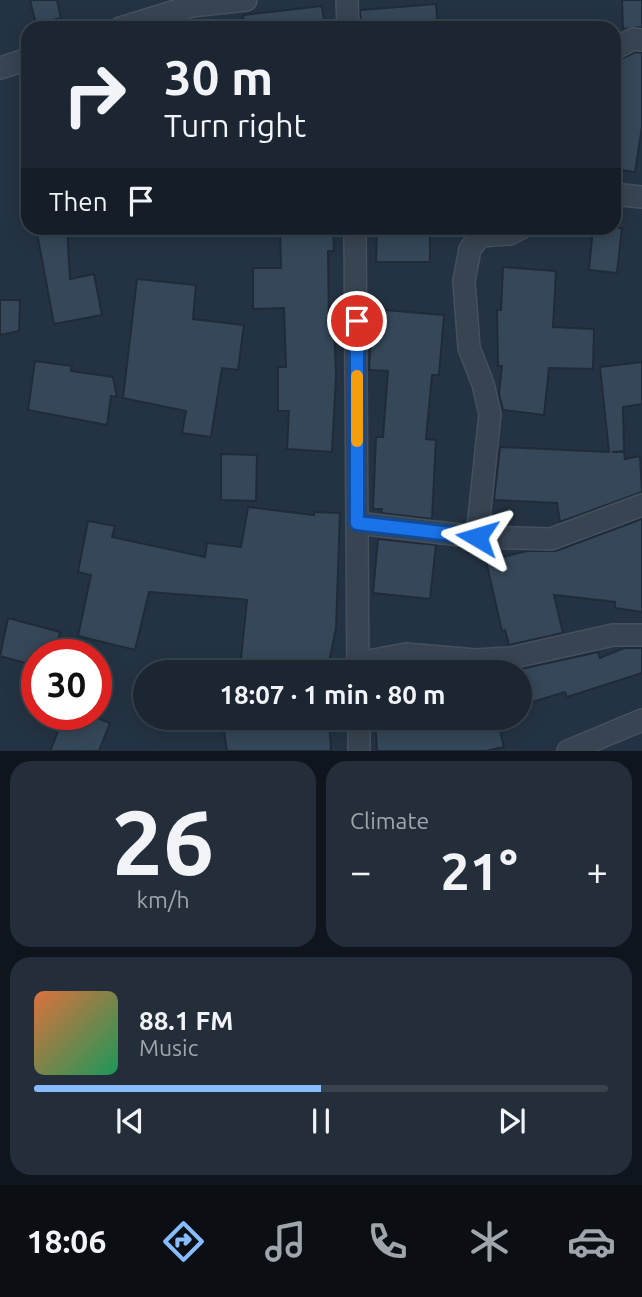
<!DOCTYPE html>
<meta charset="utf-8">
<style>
body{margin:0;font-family:Ubuntu,sans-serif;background:#242e3a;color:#f1f3f6;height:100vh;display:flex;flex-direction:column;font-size:26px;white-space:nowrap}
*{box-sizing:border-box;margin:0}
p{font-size:23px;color:#a0a5ac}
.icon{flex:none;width:38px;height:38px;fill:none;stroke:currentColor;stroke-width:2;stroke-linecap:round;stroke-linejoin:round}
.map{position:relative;height:751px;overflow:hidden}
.drawer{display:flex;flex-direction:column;gap:10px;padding:10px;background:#0f151c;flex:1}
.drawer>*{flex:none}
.hud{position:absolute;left:21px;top:21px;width:600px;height:214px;border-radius:21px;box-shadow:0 4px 18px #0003,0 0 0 2px #39434d;background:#1b2632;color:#f1f3f6;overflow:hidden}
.speed{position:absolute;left:21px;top:639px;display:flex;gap:14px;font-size:35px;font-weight:700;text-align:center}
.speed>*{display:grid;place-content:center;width:91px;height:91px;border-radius:50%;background:#1b2632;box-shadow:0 4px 18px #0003,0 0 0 2px #39434d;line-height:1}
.speed .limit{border:10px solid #d22;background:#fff;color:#111}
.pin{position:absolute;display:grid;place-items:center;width:60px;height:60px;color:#fff;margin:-30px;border:4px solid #fff;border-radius:50%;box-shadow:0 2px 7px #0007}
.me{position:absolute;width:77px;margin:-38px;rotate:277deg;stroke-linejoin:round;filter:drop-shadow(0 0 5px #0008)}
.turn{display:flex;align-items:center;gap:24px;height:147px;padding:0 28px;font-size:32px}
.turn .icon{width:91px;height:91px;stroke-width:2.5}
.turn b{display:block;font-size:49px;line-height:60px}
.then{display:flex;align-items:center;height:66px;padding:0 28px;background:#0003;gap:14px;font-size:26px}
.big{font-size:52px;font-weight:700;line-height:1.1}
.drawer .tile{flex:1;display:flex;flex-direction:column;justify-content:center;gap:10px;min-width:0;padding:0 24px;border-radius:21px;background:#242e3a}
.drawer .dial{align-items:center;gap:0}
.dial b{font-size:91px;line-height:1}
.song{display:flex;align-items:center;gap:21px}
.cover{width:84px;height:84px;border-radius:10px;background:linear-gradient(135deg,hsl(20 70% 55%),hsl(150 70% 35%))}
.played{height:7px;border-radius:4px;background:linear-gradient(90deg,#87bcff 50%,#39434d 50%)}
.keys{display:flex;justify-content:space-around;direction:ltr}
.heat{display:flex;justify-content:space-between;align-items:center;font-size:38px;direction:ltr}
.drawer .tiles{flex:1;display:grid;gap:10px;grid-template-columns:1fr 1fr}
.tile:last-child{grid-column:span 2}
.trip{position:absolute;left:133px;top:660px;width:399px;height:70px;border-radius:35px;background:#1b2632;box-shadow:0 4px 18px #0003,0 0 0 2px #39434d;font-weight:700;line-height:70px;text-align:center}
.tabs{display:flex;height:112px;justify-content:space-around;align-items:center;background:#0b0f14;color:#a0a5ac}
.tabs .icon{width:49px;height:49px}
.tabs .selected{color:#87bcff}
.tabs b{font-size:32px;color:#f1f3f6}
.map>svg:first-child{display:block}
.building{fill:#354759;stroke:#1f2b39;stroke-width:2}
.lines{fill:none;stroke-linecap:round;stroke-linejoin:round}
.minor-casing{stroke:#45505e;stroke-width:24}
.minor{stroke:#384452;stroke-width:21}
.route-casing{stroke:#114b97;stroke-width:18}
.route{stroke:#1a73e8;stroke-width:12}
.slow{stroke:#f59e0b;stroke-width:12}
</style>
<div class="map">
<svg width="642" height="751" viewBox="0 0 642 751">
<rect width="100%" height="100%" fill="#243343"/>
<!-- building -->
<g class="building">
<path d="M30 0H57L61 18 36 24Z"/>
<path d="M622 0H642V27L623 29Z"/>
<path d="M436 4 438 28H361L360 10Z"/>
<path d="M322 6 325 28H244L243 15Z"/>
<path d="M636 52 642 53V127L635 172 614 169V62Z"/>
<path d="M36 228H67L70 279 94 274 102 315 54 324Z"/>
<path d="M280 228H333L334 251H328L329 322H334L336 376 332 452 287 449 289 411H278V367H286L284 308 253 309V268H281Z"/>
<path d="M377 228H430V262H376Z"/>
<path d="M593 228H622L617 273 589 270Z"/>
<path d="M503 267 556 271 553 327 594 329 593 369 549 368 544 415 503 410 499 394 502 366H498L497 310H501Z"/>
<path d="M137 279 196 285 193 319 244 325 238 370 222 368 211 437 182 433 186 411 123 398Z"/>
<path d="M0 300H20L19 331 0 335Z"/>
<path d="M373 309 444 315 439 375H432L426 439 436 440 432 519 381 513 382 509H373L376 437H383L388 371 369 370Z"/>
<path d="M35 361 72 366 71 371 113 377 117 397 111 396 107 425 28 410Z"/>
<path d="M642 362V404L623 407 624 451 612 452H624L625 459 640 456 642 492 560 522 557 503 494 500 500 447 609 452 600 367Z"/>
<path d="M221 454 257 455 256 501 221 500Z"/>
<path d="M248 507 314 515V512L340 513 336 628 327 672 240 668 247 600 240 599 149 592 135 650 78 636 91 575 78 572 88 521 115 526 112 537 205 557 207 543 241 547Z"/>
<path d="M642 519V612L615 608V602L554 595 563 633 509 645 505 630 502 631 486 561 527 551H556Z"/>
<path d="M378 539 436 545 430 599 373 593Z"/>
<path d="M8 618 60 632 55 654H37V666L0 656Z"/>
<path d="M624 648H642V673L567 697 565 692 526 704 520 672 516 670 598 652 600 658Z"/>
<path d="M65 714H87L110 723 99 751H50Z"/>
<path d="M222 718H329L331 751H227Z"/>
<path d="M375 718H497L504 747 486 751H377Z"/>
</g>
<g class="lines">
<!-- minor casing -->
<g class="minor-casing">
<g id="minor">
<path d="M347 0 348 28"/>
<path d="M120 28 192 6 246 0"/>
<path d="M614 49 633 39 642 40"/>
<path d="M0 68 28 59"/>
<path d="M614 194 642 197"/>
<path d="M355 228 358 672"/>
<path d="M357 523 477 537 551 539 642 505"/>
<path d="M477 537 490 414 483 384 469 348 464 281 470 249 480 236 510 234 521 228"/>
<path d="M358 663 406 654 475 660 510 658 613 635H642"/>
<path d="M359 718V751"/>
<path d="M568 751 642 720"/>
</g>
</g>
<!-- minor -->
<use href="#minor" class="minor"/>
</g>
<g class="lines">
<!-- route casing -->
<g class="route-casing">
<path id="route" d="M357 321V523L477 537"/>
</g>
<!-- route -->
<use href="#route" class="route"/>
<!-- slow -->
<path class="slow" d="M357 376V441"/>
</g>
</svg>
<div class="speed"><div class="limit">30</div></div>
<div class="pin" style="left:357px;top:321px;background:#d93025"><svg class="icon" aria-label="arrive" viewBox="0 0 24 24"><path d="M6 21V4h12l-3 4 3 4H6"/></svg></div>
<svg class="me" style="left:477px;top:537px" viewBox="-20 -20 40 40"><path d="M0-17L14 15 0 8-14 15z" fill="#1a73e8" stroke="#fff" stroke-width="4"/></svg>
<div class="trip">18:07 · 1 min · 80 m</div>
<div class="hud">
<div class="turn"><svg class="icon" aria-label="right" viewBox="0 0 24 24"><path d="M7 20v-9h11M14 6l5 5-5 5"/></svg><div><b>30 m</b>Turn right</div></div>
<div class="then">Then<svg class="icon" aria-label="arrive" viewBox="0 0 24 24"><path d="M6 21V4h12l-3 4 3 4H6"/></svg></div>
</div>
</div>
<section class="drawer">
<div class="tiles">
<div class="tile dial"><b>26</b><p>km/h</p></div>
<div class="tile"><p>Climate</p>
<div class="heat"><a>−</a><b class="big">21°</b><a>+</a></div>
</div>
<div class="tile">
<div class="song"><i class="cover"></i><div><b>88.1 FM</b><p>Music</p></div></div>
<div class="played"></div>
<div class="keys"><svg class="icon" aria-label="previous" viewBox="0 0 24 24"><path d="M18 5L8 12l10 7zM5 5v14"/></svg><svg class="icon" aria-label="pause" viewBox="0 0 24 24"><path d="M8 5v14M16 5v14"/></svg><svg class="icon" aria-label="next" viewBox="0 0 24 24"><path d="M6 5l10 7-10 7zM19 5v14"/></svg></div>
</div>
</div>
</section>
<nav class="tabs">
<b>18:06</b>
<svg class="icon selected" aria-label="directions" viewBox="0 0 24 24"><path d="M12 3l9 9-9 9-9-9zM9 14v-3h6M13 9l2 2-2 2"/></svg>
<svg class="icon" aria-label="music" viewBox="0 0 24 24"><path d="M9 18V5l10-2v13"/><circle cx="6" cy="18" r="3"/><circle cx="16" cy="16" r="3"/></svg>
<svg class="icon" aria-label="phone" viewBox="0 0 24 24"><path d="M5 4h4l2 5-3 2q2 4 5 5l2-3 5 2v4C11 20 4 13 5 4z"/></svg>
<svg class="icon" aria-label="climate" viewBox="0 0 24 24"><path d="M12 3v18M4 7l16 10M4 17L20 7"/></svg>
<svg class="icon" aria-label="car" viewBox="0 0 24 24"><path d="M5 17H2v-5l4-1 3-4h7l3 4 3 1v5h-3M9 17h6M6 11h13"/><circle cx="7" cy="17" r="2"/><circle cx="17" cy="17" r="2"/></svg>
</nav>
